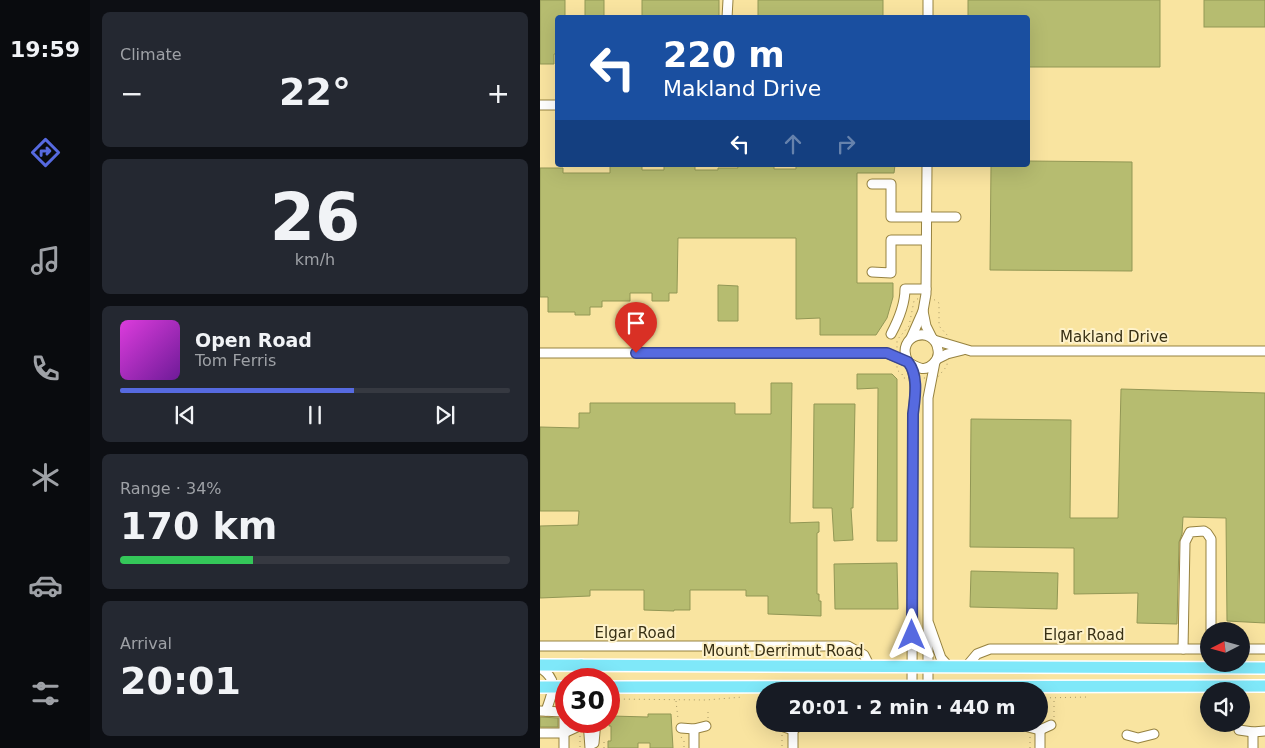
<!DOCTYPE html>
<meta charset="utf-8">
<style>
body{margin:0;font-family:"DejaVu Sans",sans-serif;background:#242831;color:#f1f3f6;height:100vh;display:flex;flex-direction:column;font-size:19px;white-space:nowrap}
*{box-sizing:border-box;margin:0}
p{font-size:16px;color:#9ea1a6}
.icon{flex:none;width:28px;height:28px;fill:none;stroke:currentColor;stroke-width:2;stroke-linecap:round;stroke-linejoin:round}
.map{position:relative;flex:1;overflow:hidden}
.sheet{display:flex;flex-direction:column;gap:12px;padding:12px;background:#0d0f14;width:450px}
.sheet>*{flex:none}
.banner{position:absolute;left:15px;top:15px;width:475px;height:152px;border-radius:5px;box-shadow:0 5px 20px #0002;background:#1a4fa0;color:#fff;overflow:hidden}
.needle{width:32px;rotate:264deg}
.fabs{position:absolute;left:660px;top:622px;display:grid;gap:10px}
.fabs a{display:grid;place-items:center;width:50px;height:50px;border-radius:50%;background:#171b24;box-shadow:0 5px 20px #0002;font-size:25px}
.speed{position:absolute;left:15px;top:668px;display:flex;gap:10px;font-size:25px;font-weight:700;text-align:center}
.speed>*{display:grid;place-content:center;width:65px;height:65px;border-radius:50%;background:#171b24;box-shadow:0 5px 20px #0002;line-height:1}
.speed .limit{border:8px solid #d22;background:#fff;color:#111}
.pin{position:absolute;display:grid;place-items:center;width:42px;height:42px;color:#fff;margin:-51px -21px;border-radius:50% 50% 50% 0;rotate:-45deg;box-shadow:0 0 5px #0007}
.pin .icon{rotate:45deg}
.me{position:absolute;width:55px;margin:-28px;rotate:0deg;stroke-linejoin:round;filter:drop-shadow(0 0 4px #0008)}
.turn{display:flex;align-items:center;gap:18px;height:105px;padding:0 25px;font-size:22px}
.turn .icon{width:65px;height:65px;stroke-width:2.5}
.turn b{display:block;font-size:35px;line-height:42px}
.lanes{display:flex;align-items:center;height:48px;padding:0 25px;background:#0003;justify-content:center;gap:25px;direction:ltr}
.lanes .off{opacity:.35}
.big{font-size:38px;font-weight:800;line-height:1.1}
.sheet .card{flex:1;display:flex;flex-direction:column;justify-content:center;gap:8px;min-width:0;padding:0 18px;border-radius:8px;background:#242831}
.sheet .dial{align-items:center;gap:0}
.dial b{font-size:65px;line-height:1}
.song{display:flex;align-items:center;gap:15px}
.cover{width:60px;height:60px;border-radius:8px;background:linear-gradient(135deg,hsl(300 70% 55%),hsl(280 70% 35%))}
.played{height:5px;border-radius:2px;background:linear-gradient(90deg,#566ae0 60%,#363941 60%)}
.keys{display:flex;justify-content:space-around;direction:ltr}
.heat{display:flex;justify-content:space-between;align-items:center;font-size:28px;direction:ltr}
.charge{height:8px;border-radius:4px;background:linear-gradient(90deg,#34c759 34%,#363941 0)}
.trip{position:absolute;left:216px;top:682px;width:292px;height:50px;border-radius:25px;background:#171b24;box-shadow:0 5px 20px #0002;font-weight:800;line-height:50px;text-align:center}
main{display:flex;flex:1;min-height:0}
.menu{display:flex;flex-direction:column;width:90px;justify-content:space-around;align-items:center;background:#090b0e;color:#9ea1a6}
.menu .icon{width:35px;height:35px}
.menu .active{color:#566ae0}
.menu b{font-size:22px;color:#f1f3f6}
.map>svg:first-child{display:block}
.building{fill:#b6bc70;stroke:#929755}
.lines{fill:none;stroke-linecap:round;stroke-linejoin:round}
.minor-casing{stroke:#968240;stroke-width:11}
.major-casing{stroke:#fff;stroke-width:14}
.path{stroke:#a89865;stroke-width:1;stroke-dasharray:1 4;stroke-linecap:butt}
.minor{stroke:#fff;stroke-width:9}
.major{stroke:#7fe8f9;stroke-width:11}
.route-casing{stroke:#384592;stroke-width:12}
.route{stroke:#566ae0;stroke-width:9}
.labels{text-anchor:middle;stroke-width:4;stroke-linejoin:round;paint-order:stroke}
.street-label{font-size:15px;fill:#383014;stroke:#fef2ca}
</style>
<main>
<nav class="menu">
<b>19:59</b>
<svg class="icon active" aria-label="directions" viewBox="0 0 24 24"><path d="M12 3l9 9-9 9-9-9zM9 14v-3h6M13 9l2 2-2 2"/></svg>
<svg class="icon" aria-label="music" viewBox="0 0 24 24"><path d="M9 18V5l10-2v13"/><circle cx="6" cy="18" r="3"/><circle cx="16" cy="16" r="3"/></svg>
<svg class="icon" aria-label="phone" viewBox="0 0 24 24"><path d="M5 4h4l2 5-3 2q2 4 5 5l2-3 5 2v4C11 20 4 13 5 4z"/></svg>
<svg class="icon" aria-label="climate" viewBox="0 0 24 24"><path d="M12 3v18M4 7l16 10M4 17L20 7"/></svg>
<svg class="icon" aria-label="car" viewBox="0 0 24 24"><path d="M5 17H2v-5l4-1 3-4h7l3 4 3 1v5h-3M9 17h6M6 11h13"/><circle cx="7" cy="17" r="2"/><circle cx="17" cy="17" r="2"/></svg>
<svg class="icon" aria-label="filters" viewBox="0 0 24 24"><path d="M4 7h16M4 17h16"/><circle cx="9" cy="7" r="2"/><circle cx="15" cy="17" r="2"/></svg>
</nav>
<section class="sheet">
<div class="card"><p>Climate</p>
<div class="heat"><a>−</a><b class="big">22°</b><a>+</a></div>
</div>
<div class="card dial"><b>26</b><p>km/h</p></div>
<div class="card">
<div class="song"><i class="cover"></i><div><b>Open Road</b><p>Tom Ferris</p></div></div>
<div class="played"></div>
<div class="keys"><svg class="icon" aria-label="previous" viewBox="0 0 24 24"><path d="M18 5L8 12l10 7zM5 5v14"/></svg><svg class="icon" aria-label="pause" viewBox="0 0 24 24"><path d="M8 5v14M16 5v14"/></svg><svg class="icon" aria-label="next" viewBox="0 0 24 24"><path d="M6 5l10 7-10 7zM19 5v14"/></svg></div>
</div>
<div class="card"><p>Range · 34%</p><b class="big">170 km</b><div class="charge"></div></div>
<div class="card"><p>Arrival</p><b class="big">20:01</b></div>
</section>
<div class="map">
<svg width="725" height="748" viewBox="0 0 725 748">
<rect width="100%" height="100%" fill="#f9e4a0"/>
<!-- building -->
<g class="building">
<path d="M0 0H25V18H18V54H14V64H0Z"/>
<rect x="45" y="0" width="19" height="18"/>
<rect x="102" y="0" width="77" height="18"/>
<rect x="218" y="0" width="125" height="18"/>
<path d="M428 0H620V67H488V18H428Z"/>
<rect x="664" y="0" width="61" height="27"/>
<path d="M488 161 592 162V271L450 270 451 165H488Z"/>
<path d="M70 165H102V170H124V165H155V170H178V168H198L197 165H234V169H256V165H355L354 173H317V283H353V297L347 318 336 335H280V318L256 319V238H138L137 293H129V301H112V293H90V301H62V307H50V315H35V312H8V297H0V168H23V173H70Z"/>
<path d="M178 285 198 286V321H178Z"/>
<path d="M317 374H352L357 379V541H337L338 388 317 389Z"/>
<path d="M231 383H252L250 523 279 522V532L277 533V594H279V601H281V616L228 614V596H206V590H150V610H134V611L104 610V590H50V596L0 598V526L38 525 39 511H0V427L39 428V413H50V403H195V414H231Z"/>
<path d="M581 389 725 393V623L687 621 686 518 643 517 642 534 639 542 637 624 597 623 598 593 534 594V548L430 547 431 419 531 420 530 518H578Z"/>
<path d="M274 404H315L313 508H311L313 540 294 541 292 508H273Z"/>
<path d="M357 563 358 609H295L294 564Z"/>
<path d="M431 571 518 573 517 609 430 607Z"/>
<path d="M108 714H131L133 748H110V743H98V748H68V741H71V726H69V717L71 718V716L108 717Z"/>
<path d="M0 717 18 718V727H0Z"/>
</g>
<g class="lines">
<!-- minor casing -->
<g class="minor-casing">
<g id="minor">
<path d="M187 18 188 0"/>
<path d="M388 18V0"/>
<path d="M0 105H18"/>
<path d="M332 184H351V217H416"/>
<path d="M332 272 351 273V240H386"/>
<path d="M383 311 386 326 392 338"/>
<path d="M351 334C359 319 365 305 365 289H386"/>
<path d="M371 338 383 311 386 294 387 165"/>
<path d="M394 340 431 351H725"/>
<path d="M0 353H347C353 356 359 358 365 361 375 365 383 374 393 364 397 360 399 355 398 350 395 324 354 334 368 362"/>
<path d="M397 359 407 354 423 350"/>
<path d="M370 364C377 381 375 396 373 414L372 688"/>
<path d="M389 624 401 658 409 667"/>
<path d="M0 646H308L324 655 330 667"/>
<path d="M643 649 645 542 650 532 664 531 667 533 671 539V631"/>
<path d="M701 649H725"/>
<path d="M426 667 437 654 450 649H669"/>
<path d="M0 668C20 680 12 693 6 711"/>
<path d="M388 688V398L395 362"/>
<path d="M0 711 24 712V748"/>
<path d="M48 721 50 748"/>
<path d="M241 726 253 730 262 724"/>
<path d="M488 727 500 730 511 725"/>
<path d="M141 728 154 729 166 726"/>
<path d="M699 730 713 732 725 731"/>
<path d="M713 732V748"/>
<path d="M0 733H24L48 722"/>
<path d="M587 735 598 738 614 734"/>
<path d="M54 743 56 721"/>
<path d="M154 748V729"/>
<path d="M253 748V730"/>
<path d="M500 748V730"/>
</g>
</g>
<!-- major casing -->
<g class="major-casing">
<g id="major">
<path d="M0 665 725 668"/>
<path d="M41 665 52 672 56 679"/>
<path d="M0 687H26"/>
<path d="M69 687 725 686"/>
</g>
</g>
<!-- path -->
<g class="path">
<path d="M386 294 399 303V326L408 336 407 366 397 378H363L362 374 357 370V340L369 326 374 301Z"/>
<path d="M500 698 549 697"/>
<path d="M20 699H26"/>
<path d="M69 700 73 699 166 700 203 697"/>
<path d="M136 701 138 719"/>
<path d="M514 717V699"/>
<path d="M168 718V712"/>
<path d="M242 735V748"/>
<path d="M40 736V748"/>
<path d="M141 737 144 741V748"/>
<path d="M64 748V739"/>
<path d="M490 748V737"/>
</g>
<!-- minor -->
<use href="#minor" class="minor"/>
<!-- major -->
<use href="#major" class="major"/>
</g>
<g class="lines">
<!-- route casing -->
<g class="route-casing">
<path id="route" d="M96 353H347L368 362C379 376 375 397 373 414L372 635"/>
</g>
<!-- route -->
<use href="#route" class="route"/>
</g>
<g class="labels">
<!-- street labels -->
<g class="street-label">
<text x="574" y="342">Makland Drive</text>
<text x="95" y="638">Elgar Road</text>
<text x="544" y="640">Elgar Road</text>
<text x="243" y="656">Mount Derrimut Road</text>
</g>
</g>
</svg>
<div class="fabs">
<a><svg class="needle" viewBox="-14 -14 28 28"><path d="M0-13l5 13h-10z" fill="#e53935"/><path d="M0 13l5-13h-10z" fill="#9ea1a6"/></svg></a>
<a><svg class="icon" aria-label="sound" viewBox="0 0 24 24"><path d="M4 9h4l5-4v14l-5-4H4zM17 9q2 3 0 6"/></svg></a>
</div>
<div class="speed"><div class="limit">30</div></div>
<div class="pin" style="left:96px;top:353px;background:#d93025"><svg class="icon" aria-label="arrive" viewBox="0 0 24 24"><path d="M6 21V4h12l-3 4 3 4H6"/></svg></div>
<svg class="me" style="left:372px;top:635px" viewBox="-20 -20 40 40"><path d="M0-17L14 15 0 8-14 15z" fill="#566ae0" stroke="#fff" stroke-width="4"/></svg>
<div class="trip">20:01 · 2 min · 440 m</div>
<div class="banner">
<div class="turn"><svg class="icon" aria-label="left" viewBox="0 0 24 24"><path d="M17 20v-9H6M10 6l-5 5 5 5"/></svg><div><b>220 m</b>Makland Drive</div></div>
<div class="lanes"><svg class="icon" aria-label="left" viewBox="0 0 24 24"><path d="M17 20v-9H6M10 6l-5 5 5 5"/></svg><svg class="icon off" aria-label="ahead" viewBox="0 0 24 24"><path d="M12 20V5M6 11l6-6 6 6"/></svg><svg class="icon off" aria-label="right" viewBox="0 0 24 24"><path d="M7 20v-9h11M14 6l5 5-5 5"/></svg></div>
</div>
</div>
</main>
